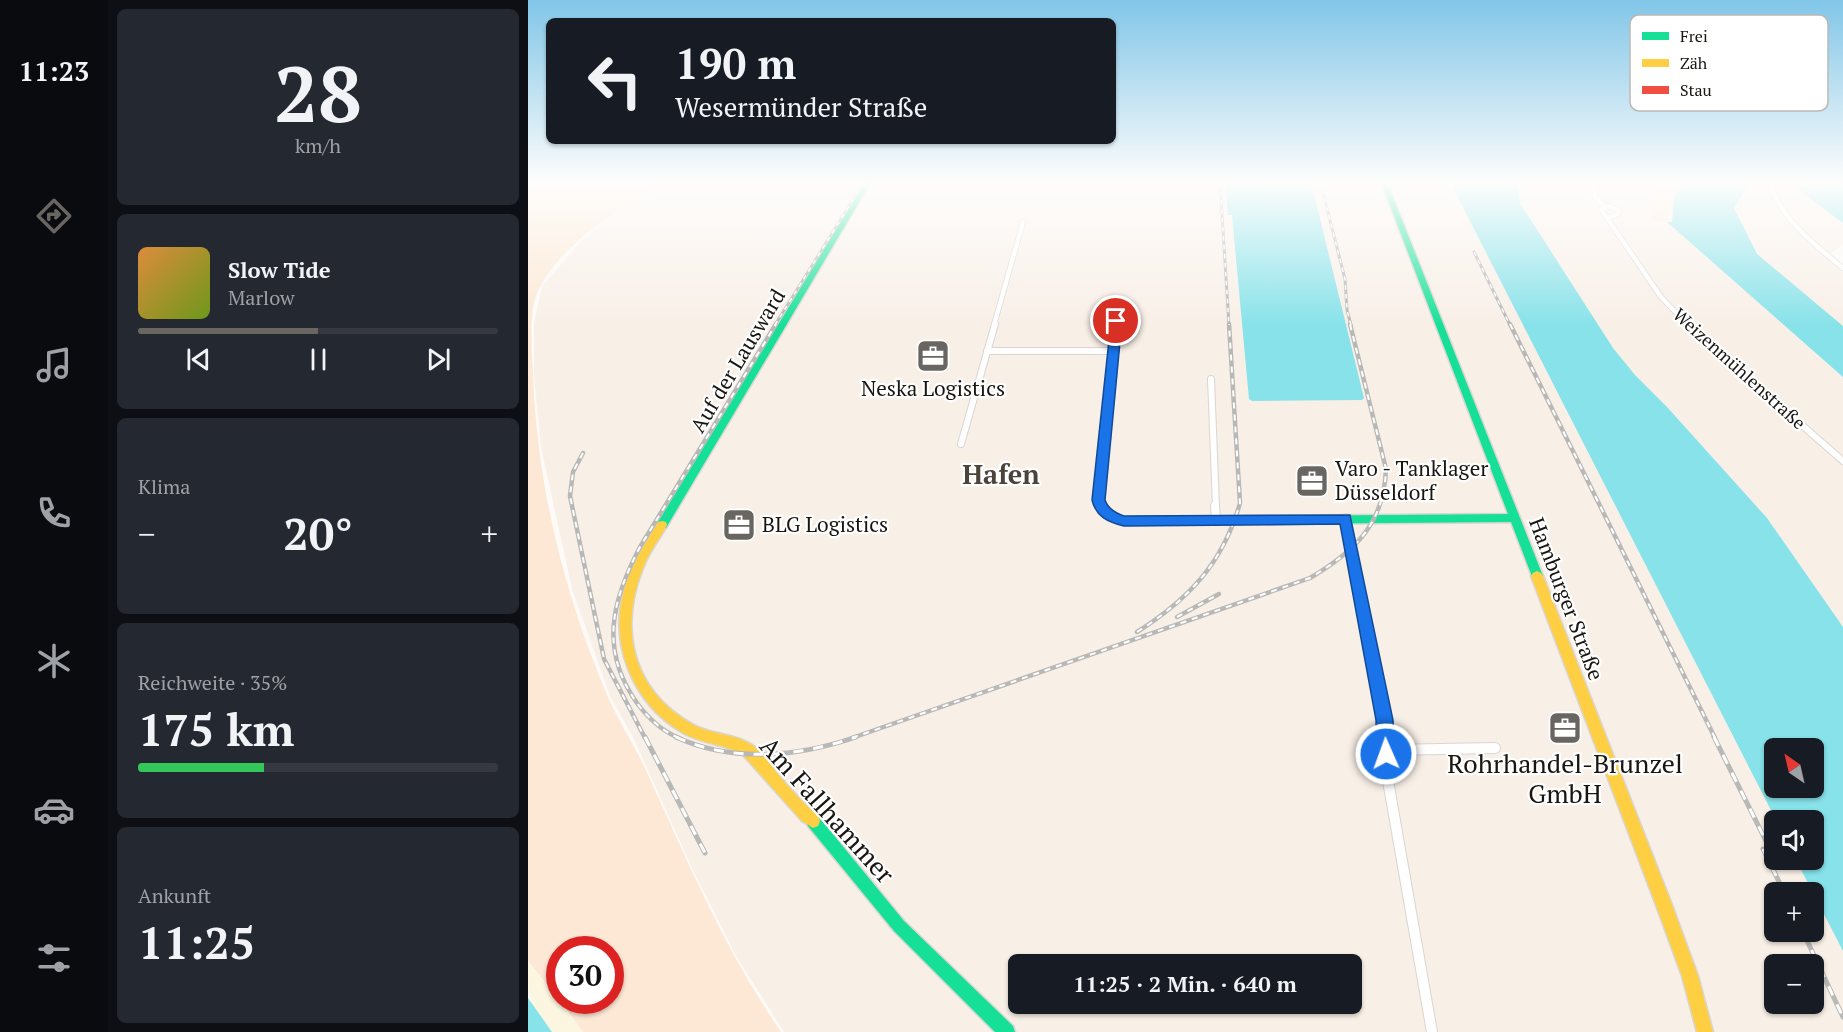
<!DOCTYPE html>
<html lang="de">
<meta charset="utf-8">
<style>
body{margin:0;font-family:"PT Serif",serif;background:#242831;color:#f1f3f6;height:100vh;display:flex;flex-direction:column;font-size:22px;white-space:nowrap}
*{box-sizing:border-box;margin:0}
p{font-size:20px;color:#9ea1a6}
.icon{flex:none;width:33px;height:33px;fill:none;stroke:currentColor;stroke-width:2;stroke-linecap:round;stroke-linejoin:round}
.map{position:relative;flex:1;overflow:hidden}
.details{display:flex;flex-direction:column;gap:9px;padding:9px;background:#0d0f14;width:420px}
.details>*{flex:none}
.guide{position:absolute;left:18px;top:18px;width:570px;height:126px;border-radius:9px;box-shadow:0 2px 4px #0004;background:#171b24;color:#f1f3f6;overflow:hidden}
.needle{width:39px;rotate:326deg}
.tools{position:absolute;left:1236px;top:738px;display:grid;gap:12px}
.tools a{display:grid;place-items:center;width:60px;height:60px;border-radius:9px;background:#171b24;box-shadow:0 2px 4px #0004;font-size:30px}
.speed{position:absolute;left:18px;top:936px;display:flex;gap:12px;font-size:30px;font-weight:700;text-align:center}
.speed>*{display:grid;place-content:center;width:78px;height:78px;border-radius:50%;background:#171b24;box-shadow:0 2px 4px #0004;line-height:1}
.speed .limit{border:9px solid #d22;background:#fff;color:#111}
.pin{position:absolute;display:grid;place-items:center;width:51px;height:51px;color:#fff;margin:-26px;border:3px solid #fff;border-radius:50%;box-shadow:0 2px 6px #0007}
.me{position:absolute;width:66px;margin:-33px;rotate:358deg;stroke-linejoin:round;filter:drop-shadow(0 0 4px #0008)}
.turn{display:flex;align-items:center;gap:21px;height:126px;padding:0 30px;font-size:27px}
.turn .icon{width:78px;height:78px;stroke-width:2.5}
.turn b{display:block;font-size:42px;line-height:51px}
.big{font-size:45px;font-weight:800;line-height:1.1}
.details .card{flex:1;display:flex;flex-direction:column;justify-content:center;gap:9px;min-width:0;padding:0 21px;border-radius:9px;background:#242831}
.details .dial{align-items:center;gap:0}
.dial b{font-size:78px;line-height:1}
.song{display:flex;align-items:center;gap:18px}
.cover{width:72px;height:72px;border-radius:9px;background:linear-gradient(135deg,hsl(30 70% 55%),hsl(80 70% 35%))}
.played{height:6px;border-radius:3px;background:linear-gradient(90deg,#696662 50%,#363941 50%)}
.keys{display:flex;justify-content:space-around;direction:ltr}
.heat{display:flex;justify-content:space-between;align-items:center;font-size:33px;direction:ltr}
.charge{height:9px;border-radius:4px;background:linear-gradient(90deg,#34c759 35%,#363941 0)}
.trip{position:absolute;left:480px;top:954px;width:354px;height:60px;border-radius:9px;background:#171b24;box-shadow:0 2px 4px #0004;font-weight:800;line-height:60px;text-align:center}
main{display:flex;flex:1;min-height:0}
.tabs{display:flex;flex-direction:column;width:108px;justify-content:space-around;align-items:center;background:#090b0e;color:#9ea1a6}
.tabs .icon{width:42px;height:42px}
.tabs .current{color:#696662}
.tabs b{font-size:27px;color:#f1f3f6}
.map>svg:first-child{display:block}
.industrial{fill:#f8efe7;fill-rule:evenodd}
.green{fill:#fce8d4}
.sand{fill:#fcf6e0}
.water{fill:#87e2e9;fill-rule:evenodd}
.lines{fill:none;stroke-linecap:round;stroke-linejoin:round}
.street-far3-casing{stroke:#d9d6d2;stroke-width:6}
.street-far2-casing{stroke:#d9d6d2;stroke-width:8}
.street-far1-casing{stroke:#d9d6d2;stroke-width:10}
.street-casing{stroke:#d9d6d2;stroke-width:12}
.fast-casing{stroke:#d9d6d2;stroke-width:3}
.slow-casing{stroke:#d9d6d2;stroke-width:3}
.jam-casing{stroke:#d9d6d2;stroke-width:3}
.street-far3{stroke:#fffefe;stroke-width:4.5}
.street-far2{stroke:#fffefe;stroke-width:6}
.street-far1{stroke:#fffefe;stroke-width:8}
.street{stroke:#fffefe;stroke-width:10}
.fast{fill:#16e098;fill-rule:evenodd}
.slow{fill:#ffcf43;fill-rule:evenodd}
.jam{fill:#f24e42;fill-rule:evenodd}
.rail-far2-casing{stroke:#b8b8b7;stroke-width:3}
.rail-far1-casing{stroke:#b8b8b7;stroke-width:4.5}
.rail-casing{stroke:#b8b8b7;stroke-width:5}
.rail-far2{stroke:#fff;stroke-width:1.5;stroke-dasharray:4.5;stroke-linecap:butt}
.rail-far1{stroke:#fff;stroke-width:2;stroke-dasharray:6;stroke-linecap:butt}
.rail{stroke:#fff;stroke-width:3;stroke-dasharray:10;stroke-linecap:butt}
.route{fill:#1a73e8;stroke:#114b97;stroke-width:1.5}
.labels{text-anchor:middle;stroke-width:4.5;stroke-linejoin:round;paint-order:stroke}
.far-street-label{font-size:18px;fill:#191612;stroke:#fff}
.street-label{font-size:21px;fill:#191612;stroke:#fff}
.poi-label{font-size:21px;fill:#191612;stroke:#fff;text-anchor:start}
.near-poi-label{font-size:26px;fill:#191612;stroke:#fff}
.near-street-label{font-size:26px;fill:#191612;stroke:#fff}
.district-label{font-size:27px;font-weight:bold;fill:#4c443c;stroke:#fff}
.key{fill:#fff;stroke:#bab9b8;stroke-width:1.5}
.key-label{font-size:16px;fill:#191612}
</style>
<main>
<nav class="tabs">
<b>11:23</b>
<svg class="icon current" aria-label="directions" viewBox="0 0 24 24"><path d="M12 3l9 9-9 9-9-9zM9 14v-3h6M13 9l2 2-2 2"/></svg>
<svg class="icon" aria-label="music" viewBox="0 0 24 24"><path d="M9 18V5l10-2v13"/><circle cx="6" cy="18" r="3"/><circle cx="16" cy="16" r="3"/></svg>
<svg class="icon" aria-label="phone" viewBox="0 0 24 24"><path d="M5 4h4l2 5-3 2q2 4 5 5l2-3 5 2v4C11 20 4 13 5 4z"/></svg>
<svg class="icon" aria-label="climate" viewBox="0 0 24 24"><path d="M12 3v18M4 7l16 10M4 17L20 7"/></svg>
<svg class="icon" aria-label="car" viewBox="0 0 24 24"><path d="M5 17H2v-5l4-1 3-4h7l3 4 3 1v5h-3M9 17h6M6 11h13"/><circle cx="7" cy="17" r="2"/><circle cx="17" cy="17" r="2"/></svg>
<svg class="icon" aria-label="filters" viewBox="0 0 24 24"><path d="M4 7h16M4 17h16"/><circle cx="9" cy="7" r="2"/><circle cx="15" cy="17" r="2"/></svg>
</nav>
<section class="details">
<div class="card dial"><b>28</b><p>km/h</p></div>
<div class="card">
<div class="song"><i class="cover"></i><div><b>Slow Tide</b><p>Marlow</p></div></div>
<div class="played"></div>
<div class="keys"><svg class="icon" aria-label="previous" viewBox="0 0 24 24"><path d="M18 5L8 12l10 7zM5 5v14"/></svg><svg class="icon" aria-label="pause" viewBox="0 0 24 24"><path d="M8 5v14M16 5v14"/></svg><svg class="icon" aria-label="next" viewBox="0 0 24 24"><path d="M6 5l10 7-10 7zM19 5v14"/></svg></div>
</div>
<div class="card"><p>Klima</p>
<div class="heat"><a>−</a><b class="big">20°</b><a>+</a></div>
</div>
<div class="card"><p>Reichweite · 35%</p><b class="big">175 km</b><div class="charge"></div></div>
<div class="card"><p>Ankunft</p><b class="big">11:25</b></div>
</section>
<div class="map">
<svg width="1315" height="1032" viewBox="0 0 1315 1032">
<rect width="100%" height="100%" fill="#fdfaf8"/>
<!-- industrial -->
<path class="industrial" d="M142 182H1280L1315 210V245L1300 255 1315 266V1032H256L207 954 163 866 106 739 82 696 44 589 13 447 6 375V324L14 286 54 240 77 220 105 202ZM1246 748H1286V788H1246ZM1246 820H1286V860H1246ZM1246 892H1286V932H1246ZM490 964H824V1004H490ZM1246 964H1286V1004H1246Z"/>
<!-- green -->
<g class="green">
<path d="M0 182H141C95 206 32 243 9 293 0 316 4 350 5 375 9 485 36 594 79 695 91 723 109 749 121 777 161 865 198 952 253 1032H55L32 1001 82 1000V950H32L31 1000 0 961Z"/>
<path d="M1135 182H1150L1141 201 1139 222 1123 219 1128 193Z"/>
</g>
<!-- sand -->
<path class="sand" d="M0 961 55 1032H24C0 1002 0 1000 0 961Z"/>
<!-- water -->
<g class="water">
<path d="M697 182H783L836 398 834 400 724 401 721 399 704 215H700Z"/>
<path d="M922 182H992L990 188 992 203 1085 348 1107 375 1139 407 1239 518 1315 627V951L1268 860H1286V820H1248ZM1286 748V788H1246V748Z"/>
<path d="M1155 182H1222L1206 208 1229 254 1315 326V377L1139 222H1144L1146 199Z"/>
<path d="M1266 182H1315V223L1276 194Z"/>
<path d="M0 998 24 1032H0Z"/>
</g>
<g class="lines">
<!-- street-far3 casing -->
<g class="street-far3-casing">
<g id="street-far3">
<path d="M1065 182 1067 197 1077 207"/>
<path d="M1242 184C1251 217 1289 247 1315 268"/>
<path d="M1080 218 1090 214 1091 210 1080 206 1073 209 1133 297 1160 325"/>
<path d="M466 325 495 222"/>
</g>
</g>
<!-- street-far2 casing -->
<g class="street-far2-casing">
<g id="street-far2">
<path d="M1158 324 1315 461"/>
<path d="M576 326 587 333"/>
<path d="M459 351H586"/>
<path d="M683 379 688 507"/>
<path d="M433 444 467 324"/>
</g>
</g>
<!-- street-far1 casing -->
<g class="street-far1-casing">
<g id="street-far1">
<path d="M687 506 688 520"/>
<path d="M818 518 856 720 857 738"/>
</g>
</g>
<!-- street casing -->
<g class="street-casing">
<g id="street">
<path d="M857 737 859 775 904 1032"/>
<path d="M858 750 967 748"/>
</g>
</g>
<!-- fast casing -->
<g class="fast-casing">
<g id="fast">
<path d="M337 182H343L138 528H130L129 525 130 522Z"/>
<path d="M853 182H859L1015 576 1013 579 1009 581 1005 579 983 522 739 524 735 523 734 520 735 517 739 516 980 514Z"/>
<path d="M285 814 290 816 376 921 485 1026 487 1032H467L366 931 280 826 278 821 280 816Z"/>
</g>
</g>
<!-- slow casing -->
<g class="slow-casing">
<g id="slow">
<path d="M134 521 138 522 139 525C133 537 124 548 118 561 90 624 101 688 164 724 183 735 206 733 224 745 235 752 241 763 249 773 261 788 275 803 290 816L292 821 290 826 285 828 274 821 215 755C197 744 174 744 155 733 103 703 79 640 98 583 106 561 118 542 130 522Z"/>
<path d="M1009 571 1013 573 1015 576 1144 905 1170 976 1185 1032H1169L1154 976 1128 905 1003 576 1005 573Z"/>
</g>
</g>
<!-- jam casing -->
<g class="jam-casing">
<path id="jam" d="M586 316H592L593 318 576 499C580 509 586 513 596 517L739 516 743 517 744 520 743 523 596 525C581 520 571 515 566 499Z"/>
</g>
<!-- street-far3 -->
<use href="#street-far3" class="street-far3"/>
<!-- street-far2 -->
<use href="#street-far2" class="street-far2"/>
<!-- street-far1 -->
<use href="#street-far1" class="street-far1"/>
<!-- street -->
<use href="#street" class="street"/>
<!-- fast -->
<use href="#fast" class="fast"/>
<!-- slow -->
<use href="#slow" class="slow"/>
<!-- jam -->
<use href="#jam" class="jam"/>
<!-- rail-far2 casing -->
<g class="rail-far2-casing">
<g id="rail-far2">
<path d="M692 182 701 325"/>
<path d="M912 182 914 185"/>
<path d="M794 189 817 279 819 310 823 325"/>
<path d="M946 252 982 325"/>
<path d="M247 325 336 182"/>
</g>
</g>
<!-- rail-far1 casing -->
<g class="rail-far1-casing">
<g id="rail-far1">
<path d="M982 324 1187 738"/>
<path d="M55 453 45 472 42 496 76 659 117 738"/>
<path d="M649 617 691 594"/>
<path d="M609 632C661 599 695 563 712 503L701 324"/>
<path d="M151 738C134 731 120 718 109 703 71 650 84 600 112 547L248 324"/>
<path d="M324 738 782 578C827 551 856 524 858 469L822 324"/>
</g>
</g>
<!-- rail casing -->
<g class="rail-casing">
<g id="rail">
<path d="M117 737 177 853"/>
<path d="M148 737C204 763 270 757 328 737"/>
<path d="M1186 737 1246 857"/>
<path d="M1235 849 1256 892"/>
<path d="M1275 932 1315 1017"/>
</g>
</g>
<!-- rail-far2 -->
<use href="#rail-far2" class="rail-far2"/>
<!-- rail-far1 -->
<use href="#rail-far1" class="rail-far1"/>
<!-- rail -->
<use href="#rail" class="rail"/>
</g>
<!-- sky -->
<linearGradient id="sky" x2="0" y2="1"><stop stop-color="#81c6e8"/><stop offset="0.56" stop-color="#fefdfc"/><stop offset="1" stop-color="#fefdfc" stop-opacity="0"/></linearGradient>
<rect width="1315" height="326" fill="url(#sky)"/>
<!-- route -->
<path class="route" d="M588 318 594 321 577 500C580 509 587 513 596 516L822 515 865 720 867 754 864 761 858 763 852 761 849 754 848 720 812 524 596 526C580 522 568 517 564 500L583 321Z"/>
<!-- icons -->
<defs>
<g id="office-square" transform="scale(1.725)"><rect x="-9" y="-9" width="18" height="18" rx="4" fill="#696662" stroke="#fff"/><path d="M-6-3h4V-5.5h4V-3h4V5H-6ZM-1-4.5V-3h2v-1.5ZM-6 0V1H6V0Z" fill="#fff"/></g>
</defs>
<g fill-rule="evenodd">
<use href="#office-square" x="405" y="356"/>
<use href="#office-square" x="784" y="481"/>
<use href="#office-square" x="211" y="525"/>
<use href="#office-square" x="1037" y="728"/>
</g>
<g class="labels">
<!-- far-street labels -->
<g class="far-street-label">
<text transform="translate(1211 369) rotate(42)" y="6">Weizenmühlenstraße</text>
</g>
<!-- street labels -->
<g class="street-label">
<text transform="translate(210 361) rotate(-59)" y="7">Auf der Lausward</text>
<text transform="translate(1038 599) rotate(69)" y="7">Hamburger Straße</text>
</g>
<!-- poi labels -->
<g class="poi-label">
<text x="405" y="396" text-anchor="middle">Neska Logistics</text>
<text x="807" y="476">Varo - Tanklager<tspan x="807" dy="24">Düsseldorf</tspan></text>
<text x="234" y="532">BLG Logistics</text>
</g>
<!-- near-poi labels -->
<g class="near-poi-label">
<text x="1037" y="773">Rohrhandel-Brunzel<tspan x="1037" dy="30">GmbH</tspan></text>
</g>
<!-- near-street labels -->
<g class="near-street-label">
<text transform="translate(299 810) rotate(48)" y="9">Am Fallhammer</text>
</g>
<!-- district labels -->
<g class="district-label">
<text x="473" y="484">Hafen</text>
</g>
</g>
<!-- legend -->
<rect x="1102" y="15" width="198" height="96" rx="9" class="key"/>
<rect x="1114" y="32" width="27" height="8" fill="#16e098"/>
<rect x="1114" y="59" width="27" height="8" fill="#ffcf43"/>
<rect x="1114" y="86" width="27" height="8" fill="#f24e42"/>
<g class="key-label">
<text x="1152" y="42">Frei</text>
<text x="1152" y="69">Zäh</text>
<text x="1152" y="96">Stau</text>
</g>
</svg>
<div class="tools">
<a><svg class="needle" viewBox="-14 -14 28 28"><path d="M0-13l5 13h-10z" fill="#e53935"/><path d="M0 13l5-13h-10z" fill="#9ea1a6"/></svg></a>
<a><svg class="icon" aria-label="sound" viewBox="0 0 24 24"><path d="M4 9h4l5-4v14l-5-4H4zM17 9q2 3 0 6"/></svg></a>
<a>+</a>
<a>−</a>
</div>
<div class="speed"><div class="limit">30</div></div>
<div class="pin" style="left:588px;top:321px;background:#d93025"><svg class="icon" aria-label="arrive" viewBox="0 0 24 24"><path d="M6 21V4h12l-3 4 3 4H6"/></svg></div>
<svg class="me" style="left:858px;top:754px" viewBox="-20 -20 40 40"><circle r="17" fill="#1a73e8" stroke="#fff" stroke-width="3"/><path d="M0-11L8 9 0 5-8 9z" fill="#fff"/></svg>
<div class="trip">11:25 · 2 Min. · 640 m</div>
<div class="guide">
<div class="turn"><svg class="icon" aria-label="left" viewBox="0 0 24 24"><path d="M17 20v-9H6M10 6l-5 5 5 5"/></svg><div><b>190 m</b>Wesermünder Straße</div></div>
</div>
</div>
</main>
